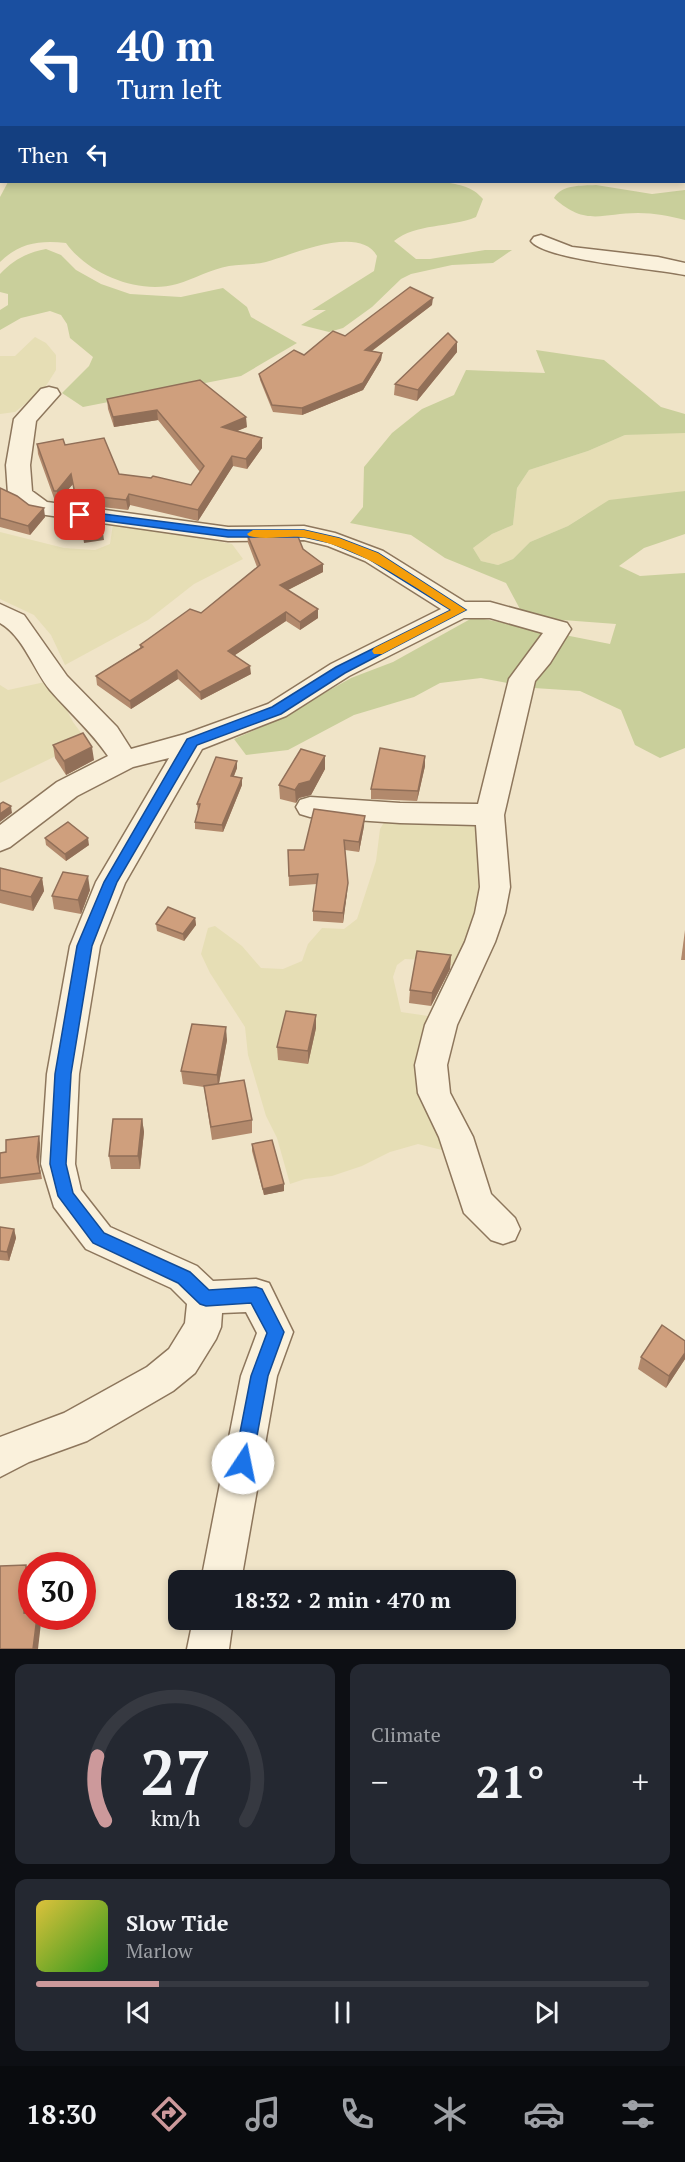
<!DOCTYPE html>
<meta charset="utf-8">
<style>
body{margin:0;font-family:"PT Serif",serif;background:#242831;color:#f1f3f6;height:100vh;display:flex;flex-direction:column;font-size:22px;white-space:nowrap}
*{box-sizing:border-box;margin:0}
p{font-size:20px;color:#9ea1a6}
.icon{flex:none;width:33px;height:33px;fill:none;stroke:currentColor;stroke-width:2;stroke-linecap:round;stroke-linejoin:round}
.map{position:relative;height:1649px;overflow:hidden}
.details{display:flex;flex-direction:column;gap:15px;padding:15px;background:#0d0f14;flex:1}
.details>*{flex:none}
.top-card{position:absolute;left:0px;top:0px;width:686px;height:183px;box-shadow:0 3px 9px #0003;background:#1a4fa0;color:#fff;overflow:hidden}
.speed{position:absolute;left:18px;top:1552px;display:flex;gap:12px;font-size:30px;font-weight:700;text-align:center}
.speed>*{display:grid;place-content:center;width:78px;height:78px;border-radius:50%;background:#171b24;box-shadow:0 3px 9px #0003;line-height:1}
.speed .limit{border:9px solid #d22;background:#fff;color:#111}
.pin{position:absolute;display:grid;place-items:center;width:51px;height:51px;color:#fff;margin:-26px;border-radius:12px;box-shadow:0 3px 9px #0006}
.me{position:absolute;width:66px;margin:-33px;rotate:11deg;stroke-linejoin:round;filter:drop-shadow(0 0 4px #0008)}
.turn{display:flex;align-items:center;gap:21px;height:126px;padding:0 18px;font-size:27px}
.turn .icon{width:78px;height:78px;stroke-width:2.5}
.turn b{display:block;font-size:42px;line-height:51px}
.then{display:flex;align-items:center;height:57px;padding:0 18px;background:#0003;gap:12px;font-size:22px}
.big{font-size:45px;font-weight:600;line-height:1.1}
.details .card{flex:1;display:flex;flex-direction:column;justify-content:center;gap:9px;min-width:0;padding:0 21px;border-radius:12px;background:#242831}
.details .dial{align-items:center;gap:0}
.dial svg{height:156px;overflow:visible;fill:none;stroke:#363941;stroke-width:7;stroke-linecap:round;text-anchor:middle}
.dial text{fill:#f1f3f6;stroke:none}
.song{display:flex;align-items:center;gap:18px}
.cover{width:72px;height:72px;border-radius:9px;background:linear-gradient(135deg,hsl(50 70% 55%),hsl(110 70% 35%))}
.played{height:6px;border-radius:3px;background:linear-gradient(90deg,#cc999b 20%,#363941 20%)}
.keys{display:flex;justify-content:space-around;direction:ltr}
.heat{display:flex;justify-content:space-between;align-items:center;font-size:33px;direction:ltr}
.details .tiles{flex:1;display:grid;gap:15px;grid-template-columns:1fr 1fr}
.card:last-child{grid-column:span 2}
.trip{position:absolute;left:168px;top:1570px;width:348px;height:60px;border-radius:12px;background:#171b24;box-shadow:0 3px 9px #0003;font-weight:600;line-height:60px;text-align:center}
.tab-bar{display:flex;height:96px;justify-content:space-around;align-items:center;background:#090b0e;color:#9ea1a6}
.tab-bar .icon{width:42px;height:42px}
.tab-bar .active{color:#cc999b}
.tab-bar b{font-size:27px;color:#f1f3f6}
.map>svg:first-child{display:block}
.farmland{fill:#e6deb5}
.green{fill:#c9cf9b}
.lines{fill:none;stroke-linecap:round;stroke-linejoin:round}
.street-casing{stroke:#8d765c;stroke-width:3}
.street{fill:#faf1dc;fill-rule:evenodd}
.wall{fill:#b2896c}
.shaded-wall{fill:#916f58}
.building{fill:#cf9f7d;stroke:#916f58;stroke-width:1.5}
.route{fill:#1a73e8;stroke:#114b97;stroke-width:1.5}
.slow{fill:#f59e0b}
</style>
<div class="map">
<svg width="685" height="1649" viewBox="0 0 685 1649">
<rect width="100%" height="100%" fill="#f0e4c8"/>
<!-- farmland -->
<g class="farmland">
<path d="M35 337 46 343 56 355V370L44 389 15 412 0 414V356H15Z"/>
<path d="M650 433H685V491L585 515 568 526 530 542 513 559 498 565 481 561 473 548 492 534 513 525 517 488 529 470 588 451 625 435Z"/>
<path d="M113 524 142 527 232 544 243 559 194 584 148 620 65 665 51 635 34 615 0 599V532L64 548 95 550 110 544Z"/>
<path d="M45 682 59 695 73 722 87 741 0 783V685L8 690Z"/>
<path d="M386 819 481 820 483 892 459 967 426 960 405 959 397 965 393 977 401 1012 435 1017 450 1152 418 1144 390 1152 362 1166 332 1176 305 1179 290 1184 277 1138 266 1116 248 1055 245 1027 210 973 201 954 208 928 215 926 242 946 261 968 283 969 302 961 308 944 322 928 344 929 357 919 376 861 380 829Z"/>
</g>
<!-- green -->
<g class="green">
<path d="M0 0H685V85L684 2H2L0 88Z"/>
<path d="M8 182H444C460 185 472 186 483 199L476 217C450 228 416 223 394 241L416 259H430L485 250H512L493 263 452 265 411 274 401 279 372 307 343 328 329 332 301 325 326 310H312L374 271 377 256C359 224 292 255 266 262 253 265 241 264 229 266 211 269 194 279 177 284 139 295 88 274 66 243 40 240 19 243 0 262V197Z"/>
<path d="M596 185 652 194 685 190V220C669 216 655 213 638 213 602 213 586 227 554 198 562 184 581 186 596 185Z"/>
<path d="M46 249 61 255 76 270 101 284 130 294 181 297 223 288 247 307 251 317 297 343 241 376 83 407 62 393 89 366 93 357 70 338 67 324 61 315 50 311 21 318 0 330V310L8 305V294L0 292V274C13 260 28 252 46 249Z"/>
<path d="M536 350 604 360 661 407 685 414V433L625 435 588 451 529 470 517 488 513 525 492 534 473 548 481 561 498 565 513 559 530 542 568 526 609 500 685 491V534L644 548 619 566 640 576 685 573V748L660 758 635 745 621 710 580 691 534 688 481 678 440 683 414 697 354 715 288 750 246 755 234 739 273 722 351 678 393 662 474 617 610 644 616 624 536 618 521 611 506 583 445 558 411 535 350 523 363 507 364 467 392 433 422 409 454 395 466 370 545 373Z"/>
</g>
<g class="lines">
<!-- street casing -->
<g class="street-casing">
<g id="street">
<path d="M541 235 572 247 658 257 685 263V275C656 269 545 260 531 241L534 237Z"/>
<path d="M49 387 57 389 60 394 36 421 30 465 32 491 47 502 228 527 304 526 335 533 383 551 465 602H490L567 623 571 629 550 663 535 681 504 815 510 887 505 913 495 942 457 1025 447 1065 450 1093 473 1137 491 1194 515 1218 520 1229 515 1240 503 1244 491 1240 464 1213 439 1137 418 1093 415 1065 425 1025 465 942 475 913 480 887 476 825 400 823 310 817 300 814 296 807 300 800 310 797 400 803 478 804 509 679 543 633 490 618H464L349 676 286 716 202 749 125 883 100 946 79 1074 75 1164 81 1190 110 1227 197 1266 213 1281 256 1279 269 1283 293 1332 277 1376 241 1581H201L241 1376 257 1333 246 1312 222 1313 221 1327 216 1339 195 1373 173 1391 87 1441 29 1462 0 1477V1437L64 1413 147 1367 169 1349 185 1323 187 1304 171 1288 86 1249 54 1207 41 1164 47 1074 70 946 96 882 169 758 133 767 77 796 10 847 0 851V825L57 782 108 756C91 731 69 712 50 690 33 669 24 637 0 623V604L24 615 67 676 117 727 131 749 185 734 268 704 331 664 441 609 365 561 328 546 304 540 228 541 32 513 8 494 6 465 14 419 41 389Z"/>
<path d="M193 1620H233L229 1649H187Z"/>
</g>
</g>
<!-- street -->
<use href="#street" class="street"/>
</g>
<!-- wall -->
<g class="wall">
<path d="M432 305 372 351 382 353 381 360 363 390 302 415 273 412 260 380 259 374 304 355 345 336Z"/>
<path d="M457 342V352L417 401 394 395 395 384Z"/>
<path d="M107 399 247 427 237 431 262 438V448L247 469 233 466 198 521 130 505 128 510 76 504 73 484 58 501H55L38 454 37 444 65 445 119 474 151 478 191 485 200 472 158 420 114 427 108 409Z"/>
<path d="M0 488 45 517 30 535 0 527Z"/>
<path d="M247 534 303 549 323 564V572L288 590 318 609V618L300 630 286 621 235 655 251 674 201 700 178 679 131 709 97 685 96 676 140 648V645L201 613 257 567 248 543Z"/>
<path d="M53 745 94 760 66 775 55 758Z"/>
<path d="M325 756V769L311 795 299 798 296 803 280 799 279 785Z"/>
<path d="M425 756V766L417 801 371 799V789Z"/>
<path d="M237 761V768L234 776 242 778V785L223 832 195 829V822L198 811 197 804Z"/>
<path d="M364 826 359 852 345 850 347 893 343 923 313 921V911L317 884 289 886 288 850H304Z"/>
<path d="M45 838 89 845 66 861 46 845Z"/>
<path d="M0 868 42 878 44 891 33 911 0 903Z"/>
<path d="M90 890 81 914 54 909 52 896Z"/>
<path d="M195 918 196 925 184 941 157 931 156 924Z"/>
<path d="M685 930V960H681Z"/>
<path d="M451 955 450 969 431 1006 409 1003 410 990Z"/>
<path d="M316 1015V1028L308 1064 278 1060 277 1047Z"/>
<path d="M227 1040 219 1084 252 1120V1133L212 1140 204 1087 183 1084 181 1071Z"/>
<path d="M142 1119 144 1132 140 1169H111L109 1156Z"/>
<path d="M40 1143 39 1164 42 1179 0 1184V1153Z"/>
<path d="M252 1144 284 1191 264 1195 252 1151Z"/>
<path d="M0 1227 14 1229 16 1238 9 1261 0 1260Z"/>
<path d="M685 1341V1359L666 1388 638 1369 641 1357Z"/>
</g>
<!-- shaded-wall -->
<g class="shaded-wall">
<path d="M433 298 432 305 365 356V350Z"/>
<path d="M457 342V352L417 401 418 390Z"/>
<path d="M382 353 381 360 363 390 302 415V408Z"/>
<path d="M157 410 158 420 114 427 113 417Z"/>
<path d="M246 417 247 427 222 437V427Z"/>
<path d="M262 438V448L247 469 246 459Z"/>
<path d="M232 456 233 466 198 521V510Z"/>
<path d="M71 474 73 484 58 501 57 491Z"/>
<path d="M129 494 130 505 128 510 126 500Z"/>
<path d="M44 508 45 517 30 535 28 526Z"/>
<path d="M103 533 104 540 84 543 83 536Z"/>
<path d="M323 564V572L280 594V585Z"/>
<path d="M318 609V618L300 630V622Z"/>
<path d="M286 612V621L229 659 228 651Z"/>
<path d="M250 666 251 674 201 700 200 692Z"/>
<path d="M177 670 178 679 131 709 130 701Z"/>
<path d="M92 747 94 760 66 775 64 761Z"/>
<path d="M325 756V769L311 795 299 798 296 803 295 790Z"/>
<path d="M425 756V766L417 801 418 791Z"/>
<path d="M237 761V768L231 783V776Z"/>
<path d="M242 778V785L223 832 222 825Z"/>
<path d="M11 806 12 813 0 822V814Z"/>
<path d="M365 816 364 826 359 852V842Z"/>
<path d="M88 838 89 845 66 861 65 854Z"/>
<path d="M88 876 90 890 81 914 78 900Z"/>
<path d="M42 878 44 891 33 911 31 897Z"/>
<path d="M348 883 347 893 343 923V913Z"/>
<path d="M195 918 196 925 184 941 183 934Z"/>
<path d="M451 955 450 969 431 1006 432 993Z"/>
<path d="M316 1015V1028L308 1064V1051Z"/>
<path d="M226 1027 227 1040 218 1088 217 1075Z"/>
<path d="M142 1119 144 1132 140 1169 138 1156Z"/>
<path d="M39 1136 40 1143 39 1164 42 1179 37 1157Z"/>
<path d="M284 1184V1191L264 1195 263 1189Z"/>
<path d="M14 1229 16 1238 9 1261 7 1252Z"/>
<path d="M685 1353V1359L666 1388 669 1376Z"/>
<path d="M26 1565 30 1575 27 1623 24 1613Z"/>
<path d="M37 1617H39L41 1623 38 1649H33Z"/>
</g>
<!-- building -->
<g class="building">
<path d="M410 287 433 298 365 350 382 353 363 383 302 408 272 405 259 374 294 350 304 355 333 331 345 336Z"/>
<path d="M448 333 457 342 418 390 395 384Z"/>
<path d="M200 380 246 417 222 427 262 438 246 459 232 456 198 510 129 494 126 500 75 494 71 474 57 491H54L37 444 63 439 65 445 104 438 119 474 151 478 153 476 191 485 204 466 157 410 113 417 107 399Z"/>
<path d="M0 488 17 496 29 505 44 508 28 526 0 518Z"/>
<path d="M79 515 100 518 103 533 83 536Z"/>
<path d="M247 534H297L303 549 323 564 280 585 318 609 300 622 286 612 228 651 250 666 200 692 177 670 130 701 96 676 143 647 140 645 190 609 201 613 260 565Z"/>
<path d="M83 733 92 747 64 761 53 745Z"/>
<path d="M380 748 425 756 418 791 371 789Z"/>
<path d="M301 749 325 756 310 781 299 784 295 790 279 785Z"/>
<path d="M216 757 237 761 231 776 242 778 222 825 195 822 200 804H197Z"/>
<path d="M3 802 11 806 0 814V804Z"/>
<path d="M314 809 365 816 359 842 344 840 348 883 343 913 313 911 318 874 289 876 288 850H304Z"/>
<path d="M68 822 88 838 65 854 45 838Z"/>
<path d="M0 868 42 878 31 897 0 890Z"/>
<path d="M63 872 88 876 78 900 52 896Z"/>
<path d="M168 907 195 918 183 934 156 924Z"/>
<path d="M417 951 451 955 432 993 410 990Z"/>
<path d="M286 1011 316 1015 308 1051 277 1047Z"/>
<path d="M192 1024 226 1027 217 1075 181 1071Z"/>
<path d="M244 1080 252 1120 211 1127 204 1086Z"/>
<path d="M113 1119H142L138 1156H109Z"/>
<path d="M39 1136 37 1157 40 1173 0 1178V1153L6 1152V1140Z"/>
<path d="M272 1140 284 1184 263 1189 252 1144Z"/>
<path d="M0 1227 14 1229 7 1252 0 1251Z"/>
<path d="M662 1325 685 1341V1353L669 1376 641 1357Z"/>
<path d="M26 1565 24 1613 32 1614V1617H37L33 1649H0V1566Z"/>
</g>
<!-- route -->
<path class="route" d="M80 511 228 530H304L339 538 378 553 466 610 345 673 281 714 197 745 117 882 92 946 71 1074 66 1164 73 1193 104 1233 190 1272 209 1290 256 1287 262 1289 284 1332 268 1376 252 1463 250 1470 243 1472 237 1470 234 1463 251 1376 267 1333 251 1303 206 1306 200 1304 178 1283 93 1243 58 1196 50 1164 55 1074 77 946 104 882 187 739 272 707 336 667 451 610 369 559 331 543 304 537H228L76 517 75 515Z"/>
<!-- slow -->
<path class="slow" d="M253 530H304L339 538 378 553 466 610 382 654H374L372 651 374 648 451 610C405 581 362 549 308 538 289 534 268 541 249 536L247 534Z"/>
</svg>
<div class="speed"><div class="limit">30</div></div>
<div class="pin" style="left:80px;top:515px;background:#d93025"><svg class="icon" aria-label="arrive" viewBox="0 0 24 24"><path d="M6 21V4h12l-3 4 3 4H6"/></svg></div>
<svg class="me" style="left:243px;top:1463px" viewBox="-20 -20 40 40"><circle r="19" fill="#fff"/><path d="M0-13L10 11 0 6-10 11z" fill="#1a73e8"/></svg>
<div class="trip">18:32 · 2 min · 470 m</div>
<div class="top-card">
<div class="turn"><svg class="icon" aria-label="left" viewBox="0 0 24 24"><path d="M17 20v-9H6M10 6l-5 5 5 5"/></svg><div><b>40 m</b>Turn left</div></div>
<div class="then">Then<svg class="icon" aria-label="left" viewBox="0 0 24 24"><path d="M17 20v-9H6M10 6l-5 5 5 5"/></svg></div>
</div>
</div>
<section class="details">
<div class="tiles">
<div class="card dial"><svg viewBox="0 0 100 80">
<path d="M14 69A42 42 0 1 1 86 69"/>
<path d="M14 69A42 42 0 0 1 10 36" stroke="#cc999b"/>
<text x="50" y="56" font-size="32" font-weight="700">27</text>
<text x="50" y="72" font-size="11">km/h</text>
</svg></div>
<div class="card"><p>Climate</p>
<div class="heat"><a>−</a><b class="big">21°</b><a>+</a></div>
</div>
<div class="card">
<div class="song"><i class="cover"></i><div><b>Slow Tide</b><p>Marlow</p></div></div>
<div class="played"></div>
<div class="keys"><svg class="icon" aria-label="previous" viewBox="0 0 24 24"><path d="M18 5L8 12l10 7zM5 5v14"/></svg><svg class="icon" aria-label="pause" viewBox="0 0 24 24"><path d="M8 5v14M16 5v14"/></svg><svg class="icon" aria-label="next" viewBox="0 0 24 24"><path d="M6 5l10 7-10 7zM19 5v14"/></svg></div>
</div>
</div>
</section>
<nav class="tab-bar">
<b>18:30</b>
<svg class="icon active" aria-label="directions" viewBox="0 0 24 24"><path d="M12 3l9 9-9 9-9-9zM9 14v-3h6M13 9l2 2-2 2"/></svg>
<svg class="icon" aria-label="music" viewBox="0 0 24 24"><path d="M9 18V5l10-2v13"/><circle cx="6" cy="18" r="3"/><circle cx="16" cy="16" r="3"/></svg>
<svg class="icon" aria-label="phone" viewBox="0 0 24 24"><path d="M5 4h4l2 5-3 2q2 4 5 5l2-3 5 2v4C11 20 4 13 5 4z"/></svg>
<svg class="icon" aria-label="climate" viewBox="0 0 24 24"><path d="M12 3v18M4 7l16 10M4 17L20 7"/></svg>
<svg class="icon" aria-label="car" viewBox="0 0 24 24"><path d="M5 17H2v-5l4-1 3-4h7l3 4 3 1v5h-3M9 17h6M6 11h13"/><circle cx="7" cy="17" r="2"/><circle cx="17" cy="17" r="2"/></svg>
<svg class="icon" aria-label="filters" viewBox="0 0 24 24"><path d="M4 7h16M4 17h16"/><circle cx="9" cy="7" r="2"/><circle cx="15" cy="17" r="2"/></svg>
</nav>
